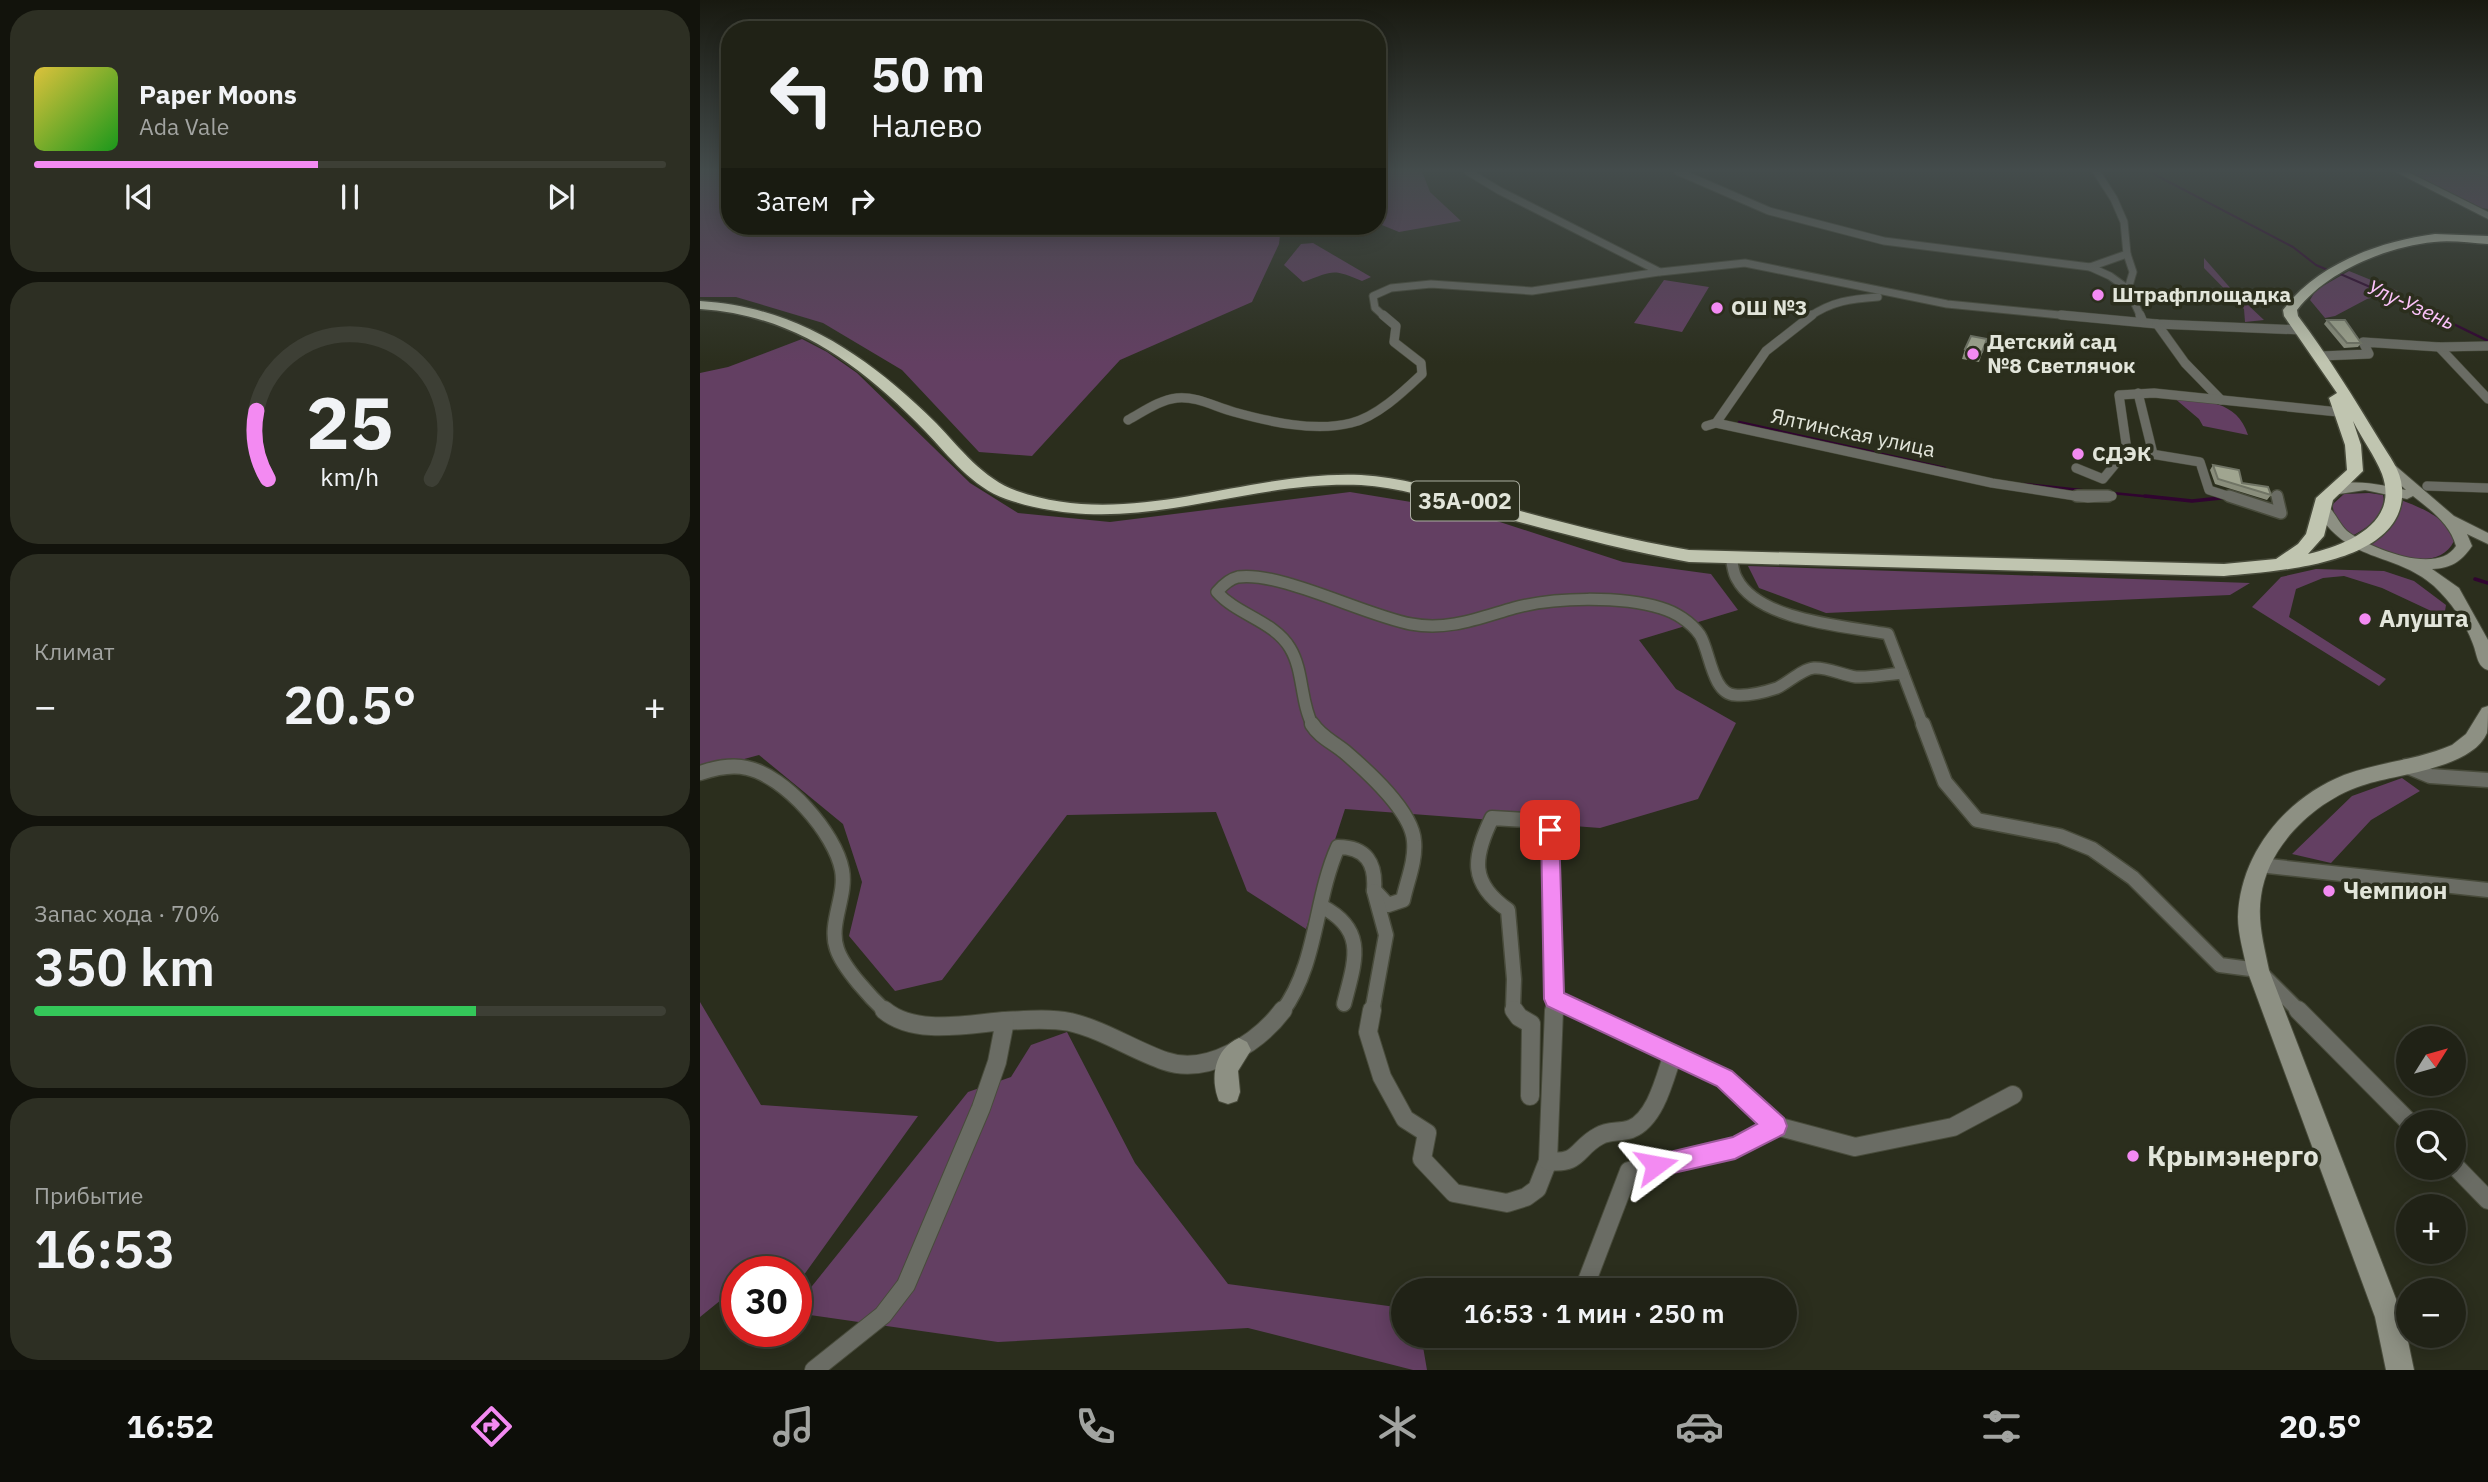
<!DOCTYPE html>
<html lang="ru">
<meta charset="utf-8">
<style>
body{margin:0;font-family:"IBM Plex Sans",sans-serif;background:#2d2f23;color:#f1f3f6;height:100vh;display:flex;flex-direction:column;font-size:26px;white-space:nowrap}
*{box-sizing:border-box;margin:0}
p{font-size:23px;color:#a2a4a1}
.icon{flex:none;width:38px;height:38px;fill:none;stroke:currentColor;stroke-width:2;stroke-linecap:round;stroke-linejoin:round}
.map{position:relative;flex:1;overflow:hidden}
.drawer{display:flex;flex-direction:column;gap:10px;padding:10px;background:#12130c;width:700px}
.drawer>*{flex:none}
.top-card{position:absolute;left:21px;top:21px;width:665px;height:214px;border-radius:28px;box-shadow:0 4px 18px #0003,0 0 0 2px #3d3f35;background:#202216;color:#f1f3f6;overflow:hidden}
.needle{width:46px;rotate:53deg}
.fabs{position:absolute;left:1696px;top:1026px;display:grid;gap:14px}
.fabs a{display:grid;place-items:center;width:70px;height:70px;border-radius:50%;background:#202216;box-shadow:0 4px 18px #0003,0 0 0 2px #3d3f35;font-size:35px}
.speed{position:absolute;left:21px;top:1256px;display:flex;gap:14px;font-size:35px;font-weight:700;text-align:center}
.speed>*{display:grid;place-content:center;width:91px;height:91px;border-radius:50%;background:#202216;box-shadow:0 4px 18px #0003,0 0 0 2px #3d3f35;line-height:1}
.speed .limit{border:10px solid #d22;background:#fff;color:#111}
.pin{position:absolute;display:grid;place-items:center;width:60px;height:60px;color:#fff;margin:-30px;border-radius:14px;box-shadow:0 4px 10px #0006}
.me{position:absolute;width:77px;margin:-38px;rotate:77deg;stroke-linejoin:round;filter:drop-shadow(0 0 5px #0008)}
.turn{display:flex;align-items:center;gap:24px;height:147px;padding:0 35px;font-size:32px}
.turn .icon{width:91px;height:91px;stroke-width:2.5}
.turn b{display:block;font-size:49px;line-height:60px}
.then{display:flex;align-items:center;height:66px;padding:0 35px;background:#0003;gap:14px;font-size:26px}
.big{font-size:52px;font-weight:600;line-height:1.1}
.drawer .card{flex:1;display:flex;flex-direction:column;justify-content:center;gap:10px;min-width:0;padding:0 24px;border-radius:28px;background:#2d2f23}
.drawer .dial{align-items:center;gap:0}
.dial svg{height:182px;overflow:visible;fill:none;stroke:#3d3f35;stroke-width:7;stroke-linecap:round;text-anchor:middle}
.dial text{fill:#f1f3f6;stroke:none}
.song{display:flex;align-items:center;gap:21px}
.cover{width:84px;height:84px;border-radius:10px;background:linear-gradient(135deg,hsl(50 70% 55%),hsl(120 70% 35%))}
.played{height:7px;border-radius:4px;background:linear-gradient(90deg,#f38af2 45%,#3d3f35 45%)}
.keys{display:flex;justify-content:space-around;direction:ltr}
.heat{display:flex;justify-content:space-between;align-items:center;font-size:38px;direction:ltr}
.charge{height:10px;border-radius:5px;background:linear-gradient(90deg,#34c759 70%,#3d3f35 0)}
.trip{position:absolute;left:691px;top:1278px;width:406px;height:70px;border-radius:35px;background:#202216;box-shadow:0 4px 18px #0003,0 0 0 2px #3d3f35;font-weight:600;line-height:70px;text-align:center}
.menu{display:flex;height:112px;justify-content:space-around;align-items:center;background:#0d0e09;color:#a2a4a1}
.menu .icon{width:49px;height:49px}
.menu .active{color:#f38af2}
.menu b{font-size:32px;color:#f1f3f6}
main{display:flex;flex:1;min-height:0}
.map>svg:first-child{display:block}
.green{fill:#633f62}
.lines{fill:none;stroke-linecap:round;stroke-linejoin:round}
.stream-far2{stroke:#300430;stroke-width:2}
.stream-far1{stroke:#300430;stroke-width:2.5}
.stream{stroke:#300430;stroke-width:3.5}
.street-far4-casing{stroke:#484b3b;stroke-width:9}
.street-far3-casing{stroke:#484b3b;stroke-width:10}
.street-far2-casing{stroke:#484b3b;stroke-width:14}
.street-far1-casing{stroke:#484b3b;stroke-width:17}
.street-casing{stroke:#484b3b;stroke-width:20}
.secondary-casing{stroke:#484b3b;stroke-width:2}
.highway-casing{stroke:#484b3b;stroke-width:3}
.street-far4{stroke:#6a6c64;stroke-width:7}
.street-far3{stroke:#6a6c64;stroke-width:9}
.street-far2{stroke:#6a6c64;stroke-width:11}
.street-far1{stroke:#6a6c64;stroke-width:14}
.street{stroke:#6a6c64;stroke-width:18}
.secondary{fill:#8d9083;fill-rule:evenodd}
.highway{fill:#c0c5b0;fill-rule:evenodd}
.wall{fill:#8a8e7c}
.building{fill:#a0a590;stroke:#707465;stroke-width:2}
.route{fill:#f38af2;stroke:#9e5a9d;stroke-width:2}
.poi-dot{fill:#f38af2;stroke:#2b2e1d;stroke-width:2.5}
.labels{text-anchor:middle;stroke-width:7;stroke-linejoin:round;paint-order:stroke}
.far-poi-label{font-size:21px;font-weight:bold;fill:#e2e5da;stroke:#2b2e1d;text-anchor:start}
.far-water-label{font-size:21px;font-style:italic;fill:#fdc3fb;stroke:#2b2e1d}
.far-street-label{font-size:21px;fill:#e2e5da;stroke:#2b2e1d}
.shield{fill:#2b2e1d;stroke:#abaea1;stroke-width:2}
.shield-label{font-size:23px;font-weight:bold;fill:#e2e5da}
.poi-label{font-size:24px;font-weight:bold;fill:#e2e5da;stroke:#2b2e1d;text-anchor:start}
.near-poi-label{font-size:28px;font-weight:bold;fill:#e2e5da;stroke:#2b2e1d;text-anchor:start}
</style>
<main>
<section class="drawer">
<div class="card">
<div class="song"><i class="cover"></i><div><b>Paper Moons</b><p>Ada Vale</p></div></div>
<div class="played"></div>
<div class="keys"><svg class="icon" aria-label="previous" viewBox="0 0 24 24"><path d="M18 5L8 12l10 7zM5 5v14"/></svg><svg class="icon" aria-label="pause" viewBox="0 0 24 24"><path d="M8 5v14M16 5v14"/></svg><svg class="icon" aria-label="next" viewBox="0 0 24 24"><path d="M6 5l10 7-10 7zM19 5v14"/></svg></div>
</div>
<div class="card dial"><svg viewBox="0 0 100 80">
<path d="M14 69A42 42 0 1 1 86 69"/>
<path d="M14 69A42 42 0 0 1 9 39" stroke="#f38af2"/>
<text x="50" y="56" font-size="32" font-weight="700">25</text>
<text x="50" y="72" font-size="11">km/h</text>
</svg></div>
<div class="card"><p>Климат</p>
<div class="heat"><a>−</a><b class="big">20.5°</b><a>+</a></div>
</div>
<div class="card"><p>Запас хода · 70%</p><b class="big">350 km</b><div class="charge"></div></div>
<div class="card"><p>Прибытие</p><b class="big">16:53</b></div>
</section>
<div class="map">
<svg width="1788" height="1370" viewBox="0 0 1788 1370">
<rect width="100%" height="100%" fill="#2b2e1d"/>
<!-- green -->
<g class="green">
<path d="M0 171H30V226H581L579 244 552 302 420 360 332 456 279 452 202 370 123 323 36 297H0Z"/>
<path d="M677 171H722L730 192 761 221 699 232 677 223Z"/>
<path d="M1708 171H1788V209L1782 208Z"/>
<path d="M613 243 671 277 662 281C632 268 633 271 603 282L584 265 601 244Z"/>
<path d="M1504 258 1532 290 1564 320 1545 322 1544 309 1504 268Z"/>
<path d="M1649 271 1698 291 1667 299 1635 316 1625 318 1610 300 1616 290Z"/>
<path d="M964 280 1009 287 982 332 934 323Z"/>
<path d="M102 339 127 352 157 373 270 483 318 513 410 522 650 492 766 511 923 562 1011 574 1038 610 939 640 976 689 1036 723 998 799 900 828 645 809 606 929 547 891 516 812 367 815 242 980 195 991 149 936 162 882 143 824 59 755 0 771V373L28 367Z"/>
<path d="M1473 397C1504 401 1537 400 1548 435L1503 426 1499 419Z"/>
<path d="M1669 493 1683 495C1688 515 1667 528 1652 536 1642 528 1632 518 1633 504L1644 494Z"/>
<path d="M1701 500C1721 508 1749 518 1754 541 1738 573 1695 554 1670 546 1687 533 1696 521 1701 500Z"/>
<path d="M1048 566 1550 583 1530 595 1126 613 1059 588Z"/>
<path d="M1616 569 1684 571 1714 581 1746 605 1744 617 1682 588 1644 576 1623 578 1596 589 1589 617 1686 679 1679 686 1552 607 1581 577Z"/>
<path d="M1702 778 1720 791 1671 820 1631 863 1592 854 1652 796Z"/>
<path d="M0 1002 61 1105 218 1116 101 1279 96 1280V1272H37V1296L21 1300 0 1317Z"/>
<path d="M367 1032 435 1163 528 1284 703 1308 704 1335H721L727 1370H713L548 1328 298 1342 96 1313V1306L268 1092 311 1077 331 1045Z"/>
</g>
<g class="lines">
<!-- stream-far2 -->
<g class="stream-far2">
<path d="M1448 171 1593 247 1616 265 1630 271"/>
<path d="M1638 273 1739 317"/>
</g>
<!-- stream-far1 -->
<g class="stream-far1">
<path d="M1735 315 1788 341"/>
<path d="M1039 422 1245 468"/>
<path d="M1325 484 1390 491"/>
<path d="M1412 493 1463 498"/>
</g>
<!-- stream -->
<g class="stream">
<path d="M1445 496 1492 501 1521 498"/>
<path d="M1775 579 1788 583"/>
</g>
<!-- street-far4 casing -->
<g class="street-far4-casing">
<g id="street-far4">
<path d="M767 171 800 191 960 272 1045 263 1247 304 1380 317"/>
<path d="M977 171 1069 211 1184 241 1390 267 1427 254"/>
<path d="M1396 171 1414 199 1424 222 1427 254 1433 272 1428 289 1441 317"/>
<path d="M1782 171 1788 173"/>
<path d="M1390 267 1410 276 1428 289"/>
<path d="M685 317 675 308 673 296 691 288 731 284 832 291 959 272"/>
<path d="M1109 317C1132 301 1151 299 1178 297"/>
</g>
</g>
<!-- street-far3 casing -->
<g class="street-far3-casing">
<g id="street-far3">
<path d="M1361 315 1457 324 1602 330"/>
<path d="M1440 315 1443 322"/>
<path d="M1457 324 1485 363 1521 400"/>
<path d="M1739 347 1788 399"/>
<path d="M1621 356 1669 354 1663 342 1739 347 1788 346"/>
<path d="M1438 393 1453 454"/>
<path d="M428 420C443 412 459 400 477 398 497 396 515 407 534 412 570 422 615 432 651 423 677 417 704 391 722 374L721 363 694 342 696 326 683 315"/>
<path d="M1016 423 1066 351 1112 315"/>
<path d="M1006 426 1016 423 1292 483 1388 498 1412 496"/>
<path d="M1427 450 1419 395 1454 393 1648 413"/>
<path d="M1427 450 1500 462 1509 490 1534 498"/>
<path d="M1376 468 1403 479 1427 450"/>
<path d="M1727 486 1788 488"/>
<path d="M1577 495 1578 498"/>
</g>
</g>
<!-- street-far2 casing -->
<g class="street-far2-casing">
<g id="street-far2">
<path d="M1377 496H1408"/>
<path d="M1529 496 1581 513 1577 496"/>
<path d="M1031 558C1033 565 1033 573 1037 579 1059 621 1146 626 1188 634L1223 726"/>
<path d="M613 726C600 702 604 671 590 648 574 621 537 615 517 592 523 585 529 579 538 577 580 571 664 615 711 624 748 631 779 618 814 608 854 597 921 596 961 608 975 612 991 622 1000 635 1010 651 1012 694 1035 695 1047 696 1065 692 1077 688 1088 683 1102 669 1114 668 1127 667 1142 675 1156 677 1171 678 1188 674 1203 673"/>
</g>
</g>
<!-- street-far1 casing -->
<g class="street-far1-casing">
<g id="street-far1">
<path d="M1223 724 1245 782 1277 820 1360 836 1392 849 1433 878 1520 965 1558 970 1600 1012"/>
<path d="M1706 766 1730 776 1788 780"/>
<path d="M0 773C15 768 31 764 47 768 85 776 135 833 142 870 147 896 128 924 137 949 143 968 172 999 186 1012"/>
<path d="M1559 865 1788 890"/>
<path d="M621 906C668 930 655 961 644 1004"/>
<path d="M582 1012C618 963 614 901 638 847 666 847 676 863 674 890L688 905 703 900C707 881 716 861 714 841 712 811 667 771 645 752 633 742 620 737 612 724"/>
<path d="M672 1012 686 935 674 891"/>
<path d="M816 1012 813 1008 814 979 808 910C769 883 773 857 792 818L826 820 850 830 854 999 881 1012"/>
<path d="M854 1012V999"/>
</g>
</g>
<!-- street casing -->
<g class="street-casing">
<g id="street">
<path d="M672 1010 668 1032 682 1077 705 1119 727 1133 722 1159 754 1193 807 1203 826 1197 837 1189 848 1161"/>
<path d="M814 1010 819 1017 831 1024 830 1096"/>
<path d="M854 1010 848 1161C880 1165 876 1148 899 1136 909 1130 920 1133 931 1129 956 1119 965 1077 973 1054"/>
<path d="M878 1010 1025 1079 1076 1126 1155 1147 1253 1127 1313 1095"/>
<path d="M1598 1010 1709 1122"/>
<path d="M305 1021C326 1020 349 1018 370 1022 404 1030 433 1050 465 1061 508 1076 559 1042 583 1010"/>
<path d="M1754 1165 1788 1200"/>
<path d="M814 1290 824 1287 857 1290"/>
<path d="M878 1290 885 1286 929 1171 1035 1147 1076 1126"/>
<path d="M114 1370 183 1315 206 1285 281 1108 297 1062 305 1021C268 1024 215 1036 184 1010"/>
</g>
</g>
<!-- secondary casing -->
<g class="secondary-casing">
<g id="secondary">
<path d="M1694 171H1706L1788 212V219Z"/>
<path d="M1686 461 1691 462 1754 516 1788 533V544L1767 534 1772 546C1761 562 1751 568 1732 569L1759 588 1788 640V670C1777 667 1777 654 1773 644 1765 622 1751 602 1734 586 1693 550 1647 565 1615 508L1622 503C1633 506 1638 523 1647 531 1669 548 1737 576 1756 546 1750 524 1731 510 1713 496L1707 499 1665 490 1633 495 1626 491C1645 475 1684 486 1706 490L1679 465Z"/>
<path d="M1788 706C1788 714 1788 725 1787 733 1772 768 1699 774 1667 784 1618 798 1568 844 1561 896 1557 921 1564 945 1569 970L1703 1317 1714 1370H1686L1675 1317 1547 970C1544 953 1538 935 1538 917 1540 853 1586 798 1644 775 1679 762 1718 760 1752 745L1766 734 1782 708Z"/>
<path d="M539 1038 547 1042 551 1050 538 1071 540 1092 537 1101 528 1104 519 1101C510 1078 514 1049 539 1038Z"/>
</g>
</g>
<!-- highway casing -->
<g class="highway-casing">
<path id="highway" d="M1735 234 1788 236V244C1770 243 1752 240 1734 242 1686 247 1627 271 1597 310L1598 316C1628 356 1654 398 1680 441 1689 456 1701 470 1702 488 1708 565 1576 571 1524 576L989 562C915 549 843 528 770 509 734 499 698 487 661 485 535 480 434 542 306 499 272 487 249 456 225 431 161 365 94 315 0 309V301C97 307 168 356 236 423 260 448 283 479 317 491 431 531 546 470 661 475 700 477 738 489 776 499 846 518 917 538 989 550L1524 564 1576 559 1598 544 1606 534 1616 498 1647 470 1645 445 1629 398 1637 393 1584 316 1583 310C1617 264 1680 241 1735 234ZM1653 421C1662 439 1675 456 1682 474 1700 524 1646 545 1608 554L1624 536 1633 500 1663 471 1661 445Z"/>
</g>
<!-- street-far4 -->
<use href="#street-far4" class="street-far4"/>
<!-- street-far3 -->
<use href="#street-far3" class="street-far3"/>
<!-- street-far2 -->
<use href="#street-far2" class="street-far2"/>
<!-- street-far1 -->
<use href="#street-far1" class="street-far1"/>
<!-- street -->
<use href="#street" class="street"/>
<!-- secondary -->
<use href="#secondary" class="secondary"/>
<!-- highway -->
<use href="#highway" class="highway"/>
</g>
<!-- wall -->
<g class="wall">
<path d="M1627 320 1661 343 1658 347 1644 348 1624 324Z"/>
<path d="M1287 339 1279 362 1262 359 1265 349Z"/>
<path d="M1513 465 1542 483 1571 495 1567 500 1515 484 1510 470Z"/>
</g>
<!-- building -->
<g class="building">
<path d="M1627 320H1645L1661 343H1647Z"/>
<path d="M1271 336 1287 339 1282 352 1265 349Z"/>
<path d="M1513 465 1539 470 1542 483 1568 487 1571 495 1518 479Z"/>
</g>
<!-- sky -->
<linearGradient id="sky" x2="0" y2="1"><stop stop-color="#181910"/><stop offset="0.47" stop-color="#444c4c"/><stop offset="1" stop-color="#444c4c" stop-opacity="0"/></linearGradient>
<rect width="1788" height="363" fill="url(#sky)"/>
<!-- route -->
<path class="route" d="M850 822 857 824 859 830 864 993 1032 1071 1084 1118 1087 1126 1084 1134 1035 1159 956 1177 948 1173 944 1165 948 1157 1033 1137 1057 1124 1017 1086 847 1006 844 999 841 830 844 824Z"/>
<!-- markers -->
<g class="poi-dot">
<circle cx="1398" cy="295" r="7"/>
<circle cx="1017" cy="308" r="7"/>
<circle cx="1273" cy="354" r="7"/>
<circle cx="1378" cy="454" r="7"/>
<circle cx="1665" cy="619" r="7"/>
<circle cx="1629" cy="891" r="7"/>
<circle cx="1433" cy="1156" r="7"/>
</g>
<g class="labels">
<!-- far-poi labels -->
<g class="far-poi-label">
<text x="1412" y="302">Штрафплощадка</text>
<text x="1031" y="315">ОШ №3</text>
<text x="1287" y="349">Детский сад<tspan x="1287" dy="24">№8 Светлячок</tspan></text>
<text x="1392" y="461">СДЭК</text>
</g>
<!-- far-water labels -->
<g class="far-water-label">
<text transform="translate(1711 305) rotate(24)" y="7">Улу-Узень</text>
</g>
<!-- far-street labels -->
<g class="far-street-label">
<text transform="translate(1153 433) rotate(12)" y="7">Ялтинская улица</text>
</g>
<!-- shield labels -->
<rect class="shield" x="711" y="481.5" width="108" height="39" rx="5"/>
<g class="shield-label">
<text x="765" y="509">35А-002</text>
</g>
<!-- poi labels -->
<g class="poi-label">
<text x="1679" y="627">Алушта</text>
<text x="1643" y="899">Чемпион</text>
</g>
<!-- near-poi labels -->
<g class="near-poi-label">
<text x="1447" y="1166">Крымэнерго</text>
</g>
</g>
</svg>
<div class="fabs">
<a><svg class="needle" viewBox="-14 -14 28 28"><path d="M0-13l5 13h-10z" fill="#e53935"/><path d="M0 13l5-13h-10z" fill="#a2a4a1"/></svg></a>
<a><svg class="icon" aria-label="search" viewBox="0 0 24 24"><circle cx="10" cy="10" r="6"/><path d="M15 15l6 6"/></svg></a>
<a>+</a>
<a>−</a>
</div>
<div class="speed"><div class="limit">30</div></div>
<div class="pin" style="left:850px;top:830px;background:#d93025"><svg class="icon" aria-label="arrive" viewBox="0 0 24 24"><path d="M6 21V4h12l-3 4 3 4H6"/></svg></div>
<svg class="me" style="left:956px;top:1165px" viewBox="-20 -20 40 40"><path d="M0-17L14 15 0 8-14 15z" fill="#f38af2" stroke="#fff" stroke-width="4"/></svg>
<div class="trip">16:53 · 1 мин · 250 m</div>
<div class="top-card">
<div class="turn"><svg class="icon" aria-label="left" viewBox="0 0 24 24"><path d="M17 20v-9H6M10 6l-5 5 5 5"/></svg><div><b>50 m</b>Налево</div></div>
<div class="then">Затем<svg class="icon" aria-label="right" viewBox="0 0 24 24"><path d="M7 20v-9h11M14 6l5 5-5 5"/></svg></div>
</div>
</div>
</main>
<nav class="menu">
<b>16:52</b>
<svg class="icon active" aria-label="directions" viewBox="0 0 24 24"><path d="M12 3l9 9-9 9-9-9zM9 14v-3h6M13 9l2 2-2 2"/></svg>
<svg class="icon" aria-label="music" viewBox="0 0 24 24"><path d="M9 18V5l10-2v13"/><circle cx="6" cy="18" r="3"/><circle cx="16" cy="16" r="3"/></svg>
<svg class="icon" aria-label="phone" viewBox="0 0 24 24"><path d="M5 4h4l2 5-3 2q2 4 5 5l2-3 5 2v4C11 20 4 13 5 4z"/></svg>
<svg class="icon" aria-label="climate" viewBox="0 0 24 24"><path d="M12 3v18M4 7l16 10M4 17L20 7"/></svg>
<svg class="icon" aria-label="car" viewBox="0 0 24 24"><path d="M5 17H2v-5l4-1 3-4h7l3 4 3 1v5h-3M9 17h6M6 11h13"/><circle cx="7" cy="17" r="2"/><circle cx="17" cy="17" r="2"/></svg>
<svg class="icon" aria-label="filters" viewBox="0 0 24 24"><path d="M4 7h16M4 17h16"/><circle cx="9" cy="7" r="2"/><circle cx="15" cy="17" r="2"/></svg>
<b>20.5°</b>
</nav>
